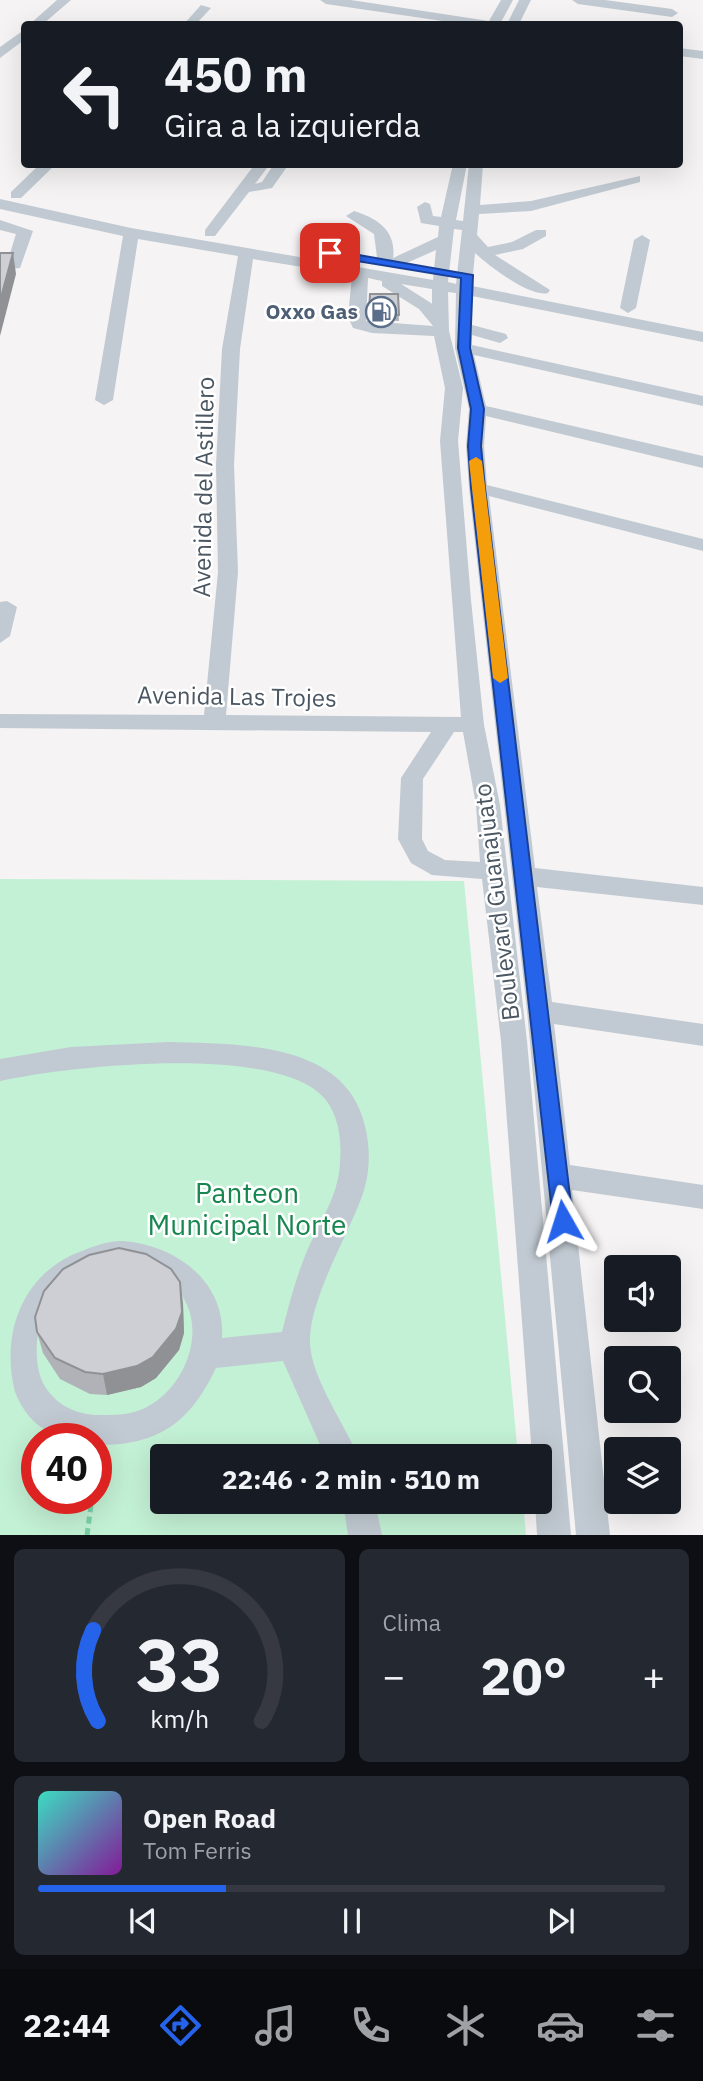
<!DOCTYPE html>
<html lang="es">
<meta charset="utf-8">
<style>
body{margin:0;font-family:"IBM Plex Sans",sans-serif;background:#242831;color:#f1f3f6;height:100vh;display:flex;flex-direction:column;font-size:26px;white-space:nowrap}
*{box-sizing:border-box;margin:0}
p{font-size:23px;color:#9ea1a6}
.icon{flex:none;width:38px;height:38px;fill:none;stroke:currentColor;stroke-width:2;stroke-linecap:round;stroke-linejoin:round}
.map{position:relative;height:1535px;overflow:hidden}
.sheet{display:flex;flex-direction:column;gap:14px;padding:14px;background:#0d0f14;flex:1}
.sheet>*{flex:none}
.guide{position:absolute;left:21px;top:21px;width:662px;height:147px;border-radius:7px;box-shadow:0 7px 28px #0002;background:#171b24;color:#f1f3f6;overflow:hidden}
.tools{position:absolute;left:604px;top:1255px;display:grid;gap:14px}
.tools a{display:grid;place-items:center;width:77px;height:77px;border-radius:7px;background:#171b24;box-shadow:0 7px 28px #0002;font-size:35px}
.speed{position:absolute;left:21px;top:1423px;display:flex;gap:14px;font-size:35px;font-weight:700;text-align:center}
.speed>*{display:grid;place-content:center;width:91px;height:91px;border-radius:50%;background:#171b24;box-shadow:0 7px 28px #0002;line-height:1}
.speed .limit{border:10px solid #d22;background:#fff;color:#111}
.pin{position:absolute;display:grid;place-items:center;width:60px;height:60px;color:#fff;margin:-30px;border-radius:14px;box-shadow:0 4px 10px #0006}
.me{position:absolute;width:77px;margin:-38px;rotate:354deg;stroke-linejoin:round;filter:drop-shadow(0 0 5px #0008)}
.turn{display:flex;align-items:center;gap:24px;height:147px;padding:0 28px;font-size:32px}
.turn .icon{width:91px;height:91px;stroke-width:2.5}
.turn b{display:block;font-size:49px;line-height:60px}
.big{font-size:52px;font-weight:800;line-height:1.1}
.sheet .tile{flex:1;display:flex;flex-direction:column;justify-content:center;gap:10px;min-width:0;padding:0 24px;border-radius:10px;background:#242831}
.sheet .dial{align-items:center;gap:0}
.dial svg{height:182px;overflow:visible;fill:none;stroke:#363941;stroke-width:7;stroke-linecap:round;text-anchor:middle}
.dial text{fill:#f1f3f6;stroke:none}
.song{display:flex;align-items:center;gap:21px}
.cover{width:84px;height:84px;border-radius:10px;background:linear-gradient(135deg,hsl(170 70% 55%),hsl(290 70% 35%))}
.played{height:7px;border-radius:4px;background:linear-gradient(90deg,#2563eb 30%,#363941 30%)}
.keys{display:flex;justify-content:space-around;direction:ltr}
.heat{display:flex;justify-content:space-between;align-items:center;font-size:38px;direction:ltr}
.sheet .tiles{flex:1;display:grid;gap:14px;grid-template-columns:1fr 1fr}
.tile:last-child{grid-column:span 2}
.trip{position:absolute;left:150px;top:1444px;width:402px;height:70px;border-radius:7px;background:#171b24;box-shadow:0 7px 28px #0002;font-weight:800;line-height:70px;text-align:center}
.tab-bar{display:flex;height:112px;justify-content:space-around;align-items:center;background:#090b0e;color:#9ea1a6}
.tab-bar .icon{width:49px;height:49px}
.tab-bar .active{color:#2563eb}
.tab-bar b{font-size:32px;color:#f1f3f6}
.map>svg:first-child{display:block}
.green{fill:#c3f1d5;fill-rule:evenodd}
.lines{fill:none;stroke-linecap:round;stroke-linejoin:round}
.path{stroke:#7ad0a6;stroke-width:5;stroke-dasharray:7 4.5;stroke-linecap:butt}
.minor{fill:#c1cad2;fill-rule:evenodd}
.wall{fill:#b0b2b7}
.shaded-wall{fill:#909195}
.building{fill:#cdcfd5;stroke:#909195;stroke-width:2}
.route{fill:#2563eb;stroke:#184099;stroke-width:2}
.slow{fill:#f59e0b}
.labels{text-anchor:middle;stroke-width:5;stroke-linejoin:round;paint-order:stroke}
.far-service-label{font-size:21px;font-weight:bold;fill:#4e5e75;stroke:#fff;text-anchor:end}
.street-label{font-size:24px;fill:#4a5661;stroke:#fff}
.near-park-label{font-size:28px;fill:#17864f;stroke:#fff}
</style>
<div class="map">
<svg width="703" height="1535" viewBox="0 0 703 1535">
<rect width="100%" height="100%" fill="#f5f3f3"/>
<!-- green -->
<path class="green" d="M0 879 464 881 518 1456H163V1502H523L526 1535H0ZM37 1438H96V1498H37Z"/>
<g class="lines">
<!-- path -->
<path class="path" d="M87 1535 92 1498"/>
<!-- minor -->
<g class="minor">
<path d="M57 0H71L43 24H30Z"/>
<path d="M320 0H351L489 21 501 0H513L500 24H463L326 4Z"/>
<path d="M519 0H531L519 24H507Z"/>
<path d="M572 0H605L672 9 678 13 672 17 578 4Z"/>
<path d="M201 5 211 8 196 24H184Z"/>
<path d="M24 30V40L0 58V47Z"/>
<path d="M679 48 703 51V59L679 56Z"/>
<path d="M40 164H56L21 198H11V192Z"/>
<path d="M255 164H270L255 184 262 182 274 164H289L272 188 249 192 215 236H205V230Z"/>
<path d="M453 164H467L456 220 463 221 469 164H483L480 205 531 201 640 176V182L531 211 479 214 477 235 488 247 512 242 536 230H546V236L523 249 495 255 550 290 548 293C530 298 488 265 475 253L472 286 703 332V342L472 296V325L506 334 508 338 500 343 472 335V345L703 396V406L474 355 486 406 703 456V468L486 416 484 446 487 485 703 539V551L489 496 535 868 703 887V905L537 887 552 1002 703 1024V1046L554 1024 570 1165 703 1185V1209L572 1190 610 1535H576L527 1011 469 488 466 446 469 409 455 348 456 293 448 292 449 331 463 388 458 441 471 600 484 725 500 805 527 1041 571 1535H537L535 1502H541V1456H532L501 1041 482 879 432 875 411 863 398 839 401 778 431 732 0 728V714L204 715 218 572 216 465 222 349 238 256 138 239 113 400 104 405 95 400 123 236 0 209V199L131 228 433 280 436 250 400 266 378 265 374 234 346 216 354 211C377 218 397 231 393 258L438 237 439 226 421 223 417 207 425 202 430 204 433 216 441 217ZM454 229 462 230 456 284 448 282ZM253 259 352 275 348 317 353 328 372 333 434 336 445 388 440 441 461 717 226 715 238 572 234 465 240 349ZM368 278 382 281V286L419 309 433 326 366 321ZM401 284 432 289V304L431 303ZM454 732H463L476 805 480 862 445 860 428 851 422 839 423 779Z"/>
<path d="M0 220 33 231 20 268 0 270V260H8L16 234 0 230Z"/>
<path d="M642 235 650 240 636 308 628 313 620 308 634 240Z"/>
<path d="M7 601 17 607 10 636 0 643V602Z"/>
<path d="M168 1042C238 1044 346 1041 365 1126 371 1151 370 1176 361 1199 346 1239 308 1302 310 1344 312 1379 344 1423 358 1456H325L283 1361 216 1368C190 1423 158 1446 96 1445V1438C56 1438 32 1433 15 1392 0 1333 23 1272 82 1251 94 1246 110 1240 123 1241 176 1245 226 1282 222 1338L282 1332C289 1304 296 1277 307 1251 320 1221 339 1195 340 1162 342 1138 338 1109 319 1093 263 1045 69 1066 0 1081V1059L71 1047ZM123 1267C134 1270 149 1272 159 1277 213 1303 195 1378 152 1404 135 1415 119 1415 100 1415 76 1415 55 1405 43 1383 37 1371 36 1354 37 1341 44 1296 80 1273 123 1267Z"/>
<path d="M343 1502H375L382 1535H348Z"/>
</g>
</g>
<!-- wall -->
<g class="wall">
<path d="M370 294H398L399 321 369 319Z"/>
<path d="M180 1282 183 1304 184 1333 179 1350 156 1378 141 1387 107 1395 90 1394 60 1379 43 1353 37 1332Z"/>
</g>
<!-- shaded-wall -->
<g class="shaded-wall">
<path d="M13 253 16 274 0 336V301Z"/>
<path d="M180 1282 183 1304 184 1333 179 1350 156 1378 141 1387 107 1395 103 1374Z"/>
</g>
<!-- building -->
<g class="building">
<path d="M0 253H13L0 301Z"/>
<path d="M370 294H398L399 315 369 313Z"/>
<path d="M119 1248 146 1254 171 1269 180 1282 182 1312 176 1329 153 1357 137 1366 103 1374 85 1372 55 1358 37 1332 35 1317 44 1291 63 1269 89 1255Z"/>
</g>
<!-- route -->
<path class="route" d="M330 250 473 275 470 348 484 409 481 446 485 488 573 1221 570 1228 563 1230 556 1228 553 1221 471 488 468 446 471 409 458 348 461 278 326 256V251Z"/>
<!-- slow -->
<path class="slow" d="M476 457 482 461 508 678 500 683 493 678 469 461Z"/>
<!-- icons -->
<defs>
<g id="fuel-ring" transform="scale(1.575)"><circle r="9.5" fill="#fff" stroke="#5c6f8a" stroke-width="1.5"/><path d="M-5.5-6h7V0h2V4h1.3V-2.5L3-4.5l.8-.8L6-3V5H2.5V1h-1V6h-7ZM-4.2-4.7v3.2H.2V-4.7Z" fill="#5c6f8a"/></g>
</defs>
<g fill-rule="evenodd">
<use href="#fuel-ring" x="381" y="312"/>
</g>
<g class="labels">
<!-- far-service labels -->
<g class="far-service-label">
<text x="358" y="319">Oxxo Gas</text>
</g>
<!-- street labels -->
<g class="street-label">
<text transform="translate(204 487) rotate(-89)" y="8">Avenida del Astillero</text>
<text transform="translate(237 697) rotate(1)" y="8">Avenida Las Trojes</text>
<text transform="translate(497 902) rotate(-97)" y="8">Boulevard Guanajuato</text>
</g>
<!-- near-park labels -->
<g class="near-park-label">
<text x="247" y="1203">Panteon<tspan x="247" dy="32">Municipal Norte</tspan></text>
</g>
</g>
</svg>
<div class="tools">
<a><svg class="icon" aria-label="sound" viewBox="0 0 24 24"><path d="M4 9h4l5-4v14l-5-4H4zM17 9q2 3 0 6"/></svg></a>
<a><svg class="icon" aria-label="search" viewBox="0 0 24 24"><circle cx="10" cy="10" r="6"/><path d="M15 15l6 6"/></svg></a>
<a><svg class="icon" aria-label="layers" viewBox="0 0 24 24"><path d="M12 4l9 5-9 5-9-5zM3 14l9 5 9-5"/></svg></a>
</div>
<div class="speed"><div class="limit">40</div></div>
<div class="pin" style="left:330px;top:253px;background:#d93025"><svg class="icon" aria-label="arrive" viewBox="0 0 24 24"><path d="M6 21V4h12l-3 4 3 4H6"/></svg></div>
<svg class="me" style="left:563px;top:1221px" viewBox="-20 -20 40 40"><path d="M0-17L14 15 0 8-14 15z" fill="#2563eb" stroke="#fff" stroke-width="4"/></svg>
<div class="trip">22:46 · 2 min · 510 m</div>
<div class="guide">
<div class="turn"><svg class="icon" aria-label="left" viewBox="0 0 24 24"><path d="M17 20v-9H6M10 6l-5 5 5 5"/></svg><div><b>450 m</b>Gira a la izquierda</div></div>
</div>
</div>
<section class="sheet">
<div class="tiles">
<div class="tile dial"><svg viewBox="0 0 100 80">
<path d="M14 69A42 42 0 1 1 86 69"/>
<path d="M14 69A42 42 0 0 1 12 29" stroke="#2563eb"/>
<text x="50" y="56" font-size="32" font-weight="700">33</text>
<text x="50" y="72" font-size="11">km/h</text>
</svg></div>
<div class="tile"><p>Clima</p>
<div class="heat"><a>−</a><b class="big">20°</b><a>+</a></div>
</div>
<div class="tile">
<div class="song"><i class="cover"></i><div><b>Open Road</b><p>Tom Ferris</p></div></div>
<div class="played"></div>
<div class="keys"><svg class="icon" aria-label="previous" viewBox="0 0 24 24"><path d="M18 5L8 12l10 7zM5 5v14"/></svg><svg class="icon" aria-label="pause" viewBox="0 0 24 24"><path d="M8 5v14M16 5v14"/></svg><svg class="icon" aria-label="next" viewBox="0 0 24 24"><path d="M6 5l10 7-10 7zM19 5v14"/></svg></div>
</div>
</div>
</section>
<nav class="tab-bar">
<b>22:44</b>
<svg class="icon active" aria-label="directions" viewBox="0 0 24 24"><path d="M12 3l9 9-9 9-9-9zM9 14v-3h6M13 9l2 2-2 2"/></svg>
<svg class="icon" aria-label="music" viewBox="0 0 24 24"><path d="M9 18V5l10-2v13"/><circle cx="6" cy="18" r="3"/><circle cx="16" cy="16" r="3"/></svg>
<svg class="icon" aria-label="phone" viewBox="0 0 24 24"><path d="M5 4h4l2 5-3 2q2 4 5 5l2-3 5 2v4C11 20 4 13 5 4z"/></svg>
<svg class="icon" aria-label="climate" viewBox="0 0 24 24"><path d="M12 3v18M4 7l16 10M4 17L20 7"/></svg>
<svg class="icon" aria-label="car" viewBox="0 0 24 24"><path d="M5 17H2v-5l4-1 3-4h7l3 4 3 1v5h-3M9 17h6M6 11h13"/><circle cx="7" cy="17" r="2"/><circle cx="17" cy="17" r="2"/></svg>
<svg class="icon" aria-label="filters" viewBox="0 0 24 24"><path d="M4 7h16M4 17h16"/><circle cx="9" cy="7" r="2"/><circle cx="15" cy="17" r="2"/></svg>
</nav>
